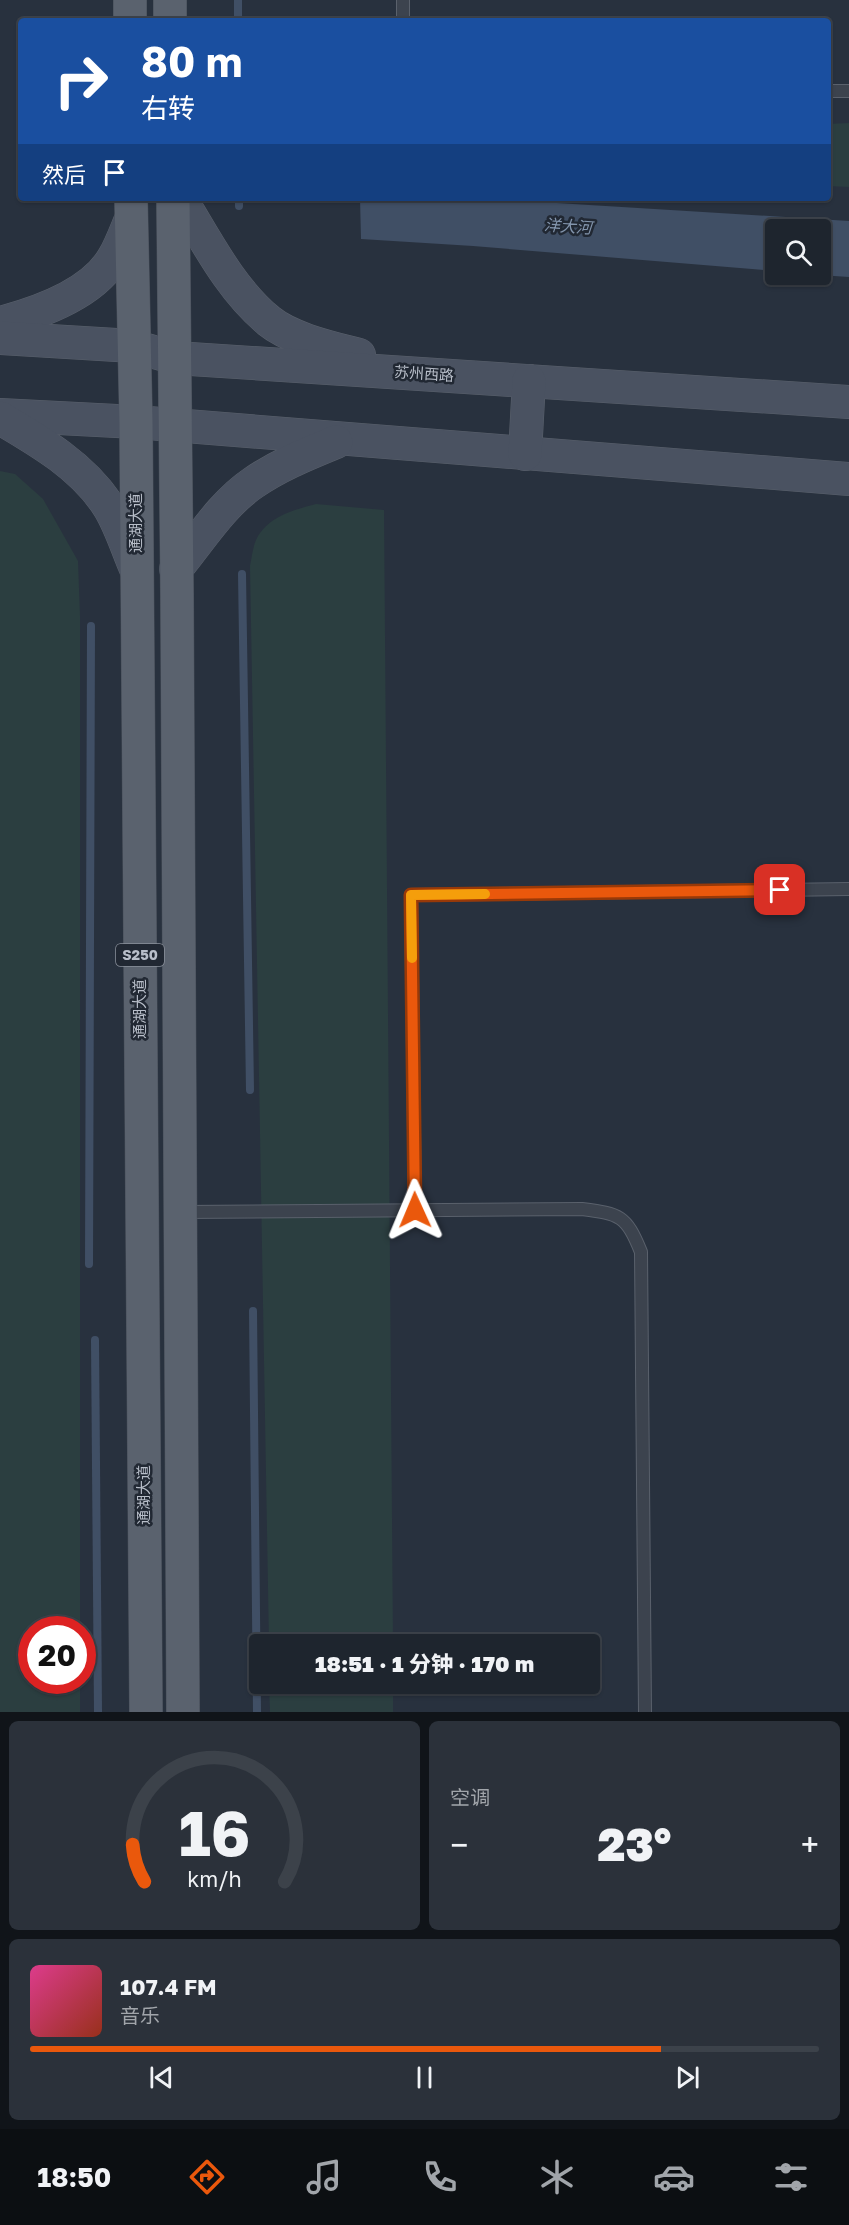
<!DOCTYPE html>
<html lang="zh">
<meta charset="utf-8">
<style>
body{margin:0;font-family:"Golos Text","Noto Sans SC",sans-serif;background:#2b313a;color:#f1f3f6;height:100vh;display:flex;flex-direction:column;font-size:22px;white-space:nowrap}
*{box-sizing:border-box;margin:0}
p{font-size:20px;color:#a1a5aa}
.icon{flex:none;width:33px;height:33px;fill:none;stroke:currentColor;stroke-width:2;stroke-linecap:round;stroke-linejoin:round}
.map{position:relative;height:1712px;overflow:hidden}
.side{display:flex;flex-direction:column;gap:9px;padding:9px;background:#101419;flex:1}
.side>*{flex:none}
.guide{position:absolute;left:18px;top:18px;width:813px;height:183px;border-radius:6px;box-shadow:0 2px 4px #0004,0 0 0 2px #3c424a;background:#1a4fa0;color:#fff;overflow:hidden}
.tools{position:absolute;left:765px;top:219px;display:grid;gap:12px}
.tools a{display:grid;place-items:center;width:66px;height:66px;border-radius:6px;background:#1e252e;box-shadow:0 2px 4px #0004,0 0 0 2px #3c424a;font-size:30px}
.speed{position:absolute;left:18px;top:1616px;display:flex;gap:12px;font-size:30px;font-weight:700;text-align:center}
.speed>*{display:grid;place-content:center;width:78px;height:78px;border-radius:50%;background:#1e252e;box-shadow:0 2px 4px #0004,0 0 0 2px #3c424a;line-height:1}
.speed .limit{border:9px solid #d22;background:#fff;color:#111}
.pin{position:absolute;display:grid;place-items:center;width:51px;height:51px;color:#fff;margin:-26px;border-radius:12px;box-shadow:0 3px 9px #0006}
.me{position:absolute;width:66px;margin:-33px;rotate:359deg;stroke-linejoin:round;filter:drop-shadow(0 0 4px #0008)}
.turn{display:flex;align-items:center;gap:21px;height:126px;padding:0 24px;font-size:27px}
.turn .icon{width:78px;height:78px;stroke-width:2.5}
.turn b{display:block;font-size:42px;line-height:51px}
.then{display:flex;align-items:center;height:57px;padding:0 24px;background:#0003;gap:12px;font-size:22px}
.big{font-size:45px;font-weight:800;line-height:1.1}
.side .tile{flex:1;display:flex;flex-direction:column;justify-content:center;gap:9px;min-width:0;padding:0 21px;border-radius:9px;background:#2b313a}
.side .dial{align-items:center;gap:0}
.dial svg{height:156px;overflow:visible;fill:none;stroke:#3c424a;stroke-width:7;stroke-linecap:round;text-anchor:middle}
.dial text{fill:#f1f3f6;stroke:none}
.song{display:flex;align-items:center;gap:18px}
.cover{width:72px;height:72px;border-radius:9px;background:linear-gradient(135deg,hsl(330 70% 55%),hsl(10 70% 35%))}
.played{height:6px;border-radius:3px;background:linear-gradient(90deg,#ea580c 80%,#3c424a 80%)}
.keys{display:flex;justify-content:space-around;direction:ltr}
.heat{display:flex;justify-content:space-between;align-items:center;font-size:33px;direction:ltr}
.side .tiles{flex:1;display:grid;gap:9px;grid-template-columns:1fr 1fr}
.tile:last-child{grid-column:span 2}
.trip{position:absolute;left:249px;top:1634px;width:351px;height:60px;border-radius:6px;background:#1e252e;box-shadow:0 2px 4px #0004,0 0 0 2px #3c424a;font-weight:800;line-height:60px;text-align:center}
.tabs{display:flex;height:96px;justify-content:space-around;align-items:center;background:#0c0f12;color:#a1a5aa}
.tabs .icon{width:42px;height:42px}
.tabs .selected{color:#ea580c}
.tabs b{font-size:27px;color:#f1f3f6}
.map>svg:first-child{display:block}
.green{fill:#2b3e40}
.water{fill:#404f65}
.lines{fill:none;stroke-linecap:round;stroke-linejoin:round}
.stream{stroke:#404f65;stroke-width:8}
.lane-casing{stroke:#5a616c;stroke-width:14}
.secondary-casing{stroke:#5a616c;stroke-width:34}
.primary-casing{stroke:#454c57;stroke-width:34}
.lane{stroke:#3c434e;stroke-width:12}
.secondary{stroke:#4a5261;stroke-width:33}
.primary{stroke:#5a626e;stroke-width:33}
.route-casing{stroke:#983908;stroke-width:15}
.route{stroke:#ea580c;stroke-width:10}
.slow{stroke:#f59e0b;stroke-width:10}
.labels{text-anchor:middle;stroke-width:5;stroke-linejoin:round;paint-order:stroke}
.shield{fill:#212833;stroke:#8b919c;stroke-width:1.5}
.shield-label{font-size:14px;font-weight:bold;fill:#b8bec9}
.street-label{font-size:15px;fill:#b8bec9;stroke:#212833}
.water-label{font-size:16px;font-style:italic;fill:#8395ad;stroke:#212833}
</style>
<div class="map">
<svg width="849" height="1712" viewBox="0 0 849 1712">
<rect width="100%" height="100%" fill="#28313e"/>
<!-- green -->
<g class="green">
<path d="M849 123V187L828 186V124Z"/>
<path d="M0 471 15 474 43 499 78 561 80 616V1629H32V1680H80V1712H0Z"/>
<path d="M316 504 384 510 393 1644H269L250 566C252 557 253 545 257 538 269 516 294 510 316 504Z"/>
<path d="M269 1683H393V1712H270Z"/>
</g>
<!-- water -->
<path class="water" d="M360 198H477L849 221V277L819 275 820 230H776L775 271 473 246 361 239Z"/>
<g class="lines">
<!-- stream -->
<g class="stream">
<path d="M238 0V21"/>
<path d="M239 198V206"/>
<path d="M242 574 250 1090"/>
<path d="M89 1264 91 626"/>
<path d="M253 1311 257 1712"/>
<path d="M95 1340 98 1712"/>
</g>
<!-- lane casing -->
<g class="lane-casing">
<g id="lane">
<path d="M403 0V21"/>
<path d="M828 91H849"/>
<path d="M415 1210 411 895 849 889"/>
<path d="M182 1212 582 1209C620 1214 626 1215 641 1252L645 1712"/>
</g>
</g>
<!-- secondary casing -->
<g class="secondary-casing">
<g id="secondary">
<path d="M180 198C206 240 230 289 269 321 291 339 332 348 359 355"/>
<path d="M0 323C38 313 93 294 114 257 121 245 126 231 131 219"/>
<path d="M0 338 133 346 175 358 849 402"/>
<path d="M0 415 136 422 849 479"/>
<path d="M0 418C39 441 81 465 107 504 120 523 127 549 137 571"/>
<path d="M525 454 529 381"/>
<path d="M176 569C200 540 222 504 253 483 279 465 307 454 336 442"/>
</g>
</g>
<!-- primary casing -->
<g class="primary-casing">
<g id="primary">
<path d="M130 0V21"/>
<path d="M170 0V21"/>
<path d="M131 198 136 422 146 1712"/>
<path d="M173 198 177 594 183 1712"/>
</g>
</g>
<!-- lane -->
<use href="#lane" class="lane"/>
<!-- secondary -->
<use href="#secondary" class="secondary"/>
<!-- primary -->
<use href="#primary" class="primary"/>
</g>
<g class="lines">
<!-- route casing -->
<g class="route-casing">
<path id="route" d="M415 1210 411 895 780 890"/>
</g>
<!-- route -->
<use href="#route" class="route"/>
<!-- slow -->
<path class="slow" d="M412 958 411 895 485 894"/>
</g>
<g class="labels">
<!-- shield labels -->
<rect class="shield" x="116" y="944" width="48" height="22" rx="4.5"/>
<g class="shield-label">
<text x="140" y="960">S250</text>
</g>
<!-- street labels -->
<g class="street-label">
<text transform="translate(424 374) rotate(4)" y="5">苏州西路</text>
<text transform="translate(136 523) rotate(-90)" y="5">通湖大道</text>
<text transform="translate(140 1009) rotate(-90)" y="5">通湖大道</text>
<text transform="translate(144 1495) rotate(-90)" y="5">通湖大道</text>
</g>
<!-- water labels -->
<g class="water-label">
<text transform="translate(568 226) rotate(4)" y="6">洋大河</text>
</g>
</g>
</svg>
<div class="tools">
<a><svg class="icon" aria-label="search" viewBox="0 0 24 24"><circle cx="10" cy="10" r="6"/><path d="M15 15l6 6"/></svg></a>
</div>
<div class="speed"><div class="limit">20</div></div>
<div class="pin" style="left:780px;top:890px;background:#d93025"><svg class="icon" aria-label="arrive" viewBox="0 0 24 24"><path d="M6 21V4h12l-3 4 3 4H6"/></svg></div>
<svg class="me" style="left:415px;top:1210px" viewBox="-20 -20 40 40"><path d="M0-17L14 15 0 8-14 15z" fill="#ea580c" stroke="#fff" stroke-width="4"/></svg>
<div class="trip">18:51 · 1 分钟 · 170 m</div>
<div class="guide">
<div class="turn"><svg class="icon" aria-label="right" viewBox="0 0 24 24"><path d="M7 20v-9h11M14 6l5 5-5 5"/></svg><div><b>80 m</b>右转</div></div>
<div class="then">然后<svg class="icon" aria-label="arrive" viewBox="0 0 24 24"><path d="M6 21V4h12l-3 4 3 4H6"/></svg></div>
</div>
</div>
<section class="side">
<div class="tiles">
<div class="tile dial"><svg viewBox="0 0 100 80">
<path d="M14 69A42 42 0 1 1 86 69"/>
<path d="M14 69A42 42 0 0 1 8 50" stroke="#ea580c"/>
<text x="50" y="56" font-size="32" font-weight="700">16</text>
<text x="50" y="72" font-size="11">km/h</text>
</svg></div>
<div class="tile"><p>空调</p>
<div class="heat"><a>−</a><b class="big">23°</b><a>+</a></div>
</div>
<div class="tile">
<div class="song"><i class="cover"></i><div><b>107.4 FM</b><p>音乐</p></div></div>
<div class="played"></div>
<div class="keys"><svg class="icon" aria-label="previous" viewBox="0 0 24 24"><path d="M18 5L8 12l10 7zM5 5v14"/></svg><svg class="icon" aria-label="pause" viewBox="0 0 24 24"><path d="M8 5v14M16 5v14"/></svg><svg class="icon" aria-label="next" viewBox="0 0 24 24"><path d="M6 5l10 7-10 7zM19 5v14"/></svg></div>
</div>
</div>
</section>
<nav class="tabs">
<b>18:50</b>
<svg class="icon selected" aria-label="directions" viewBox="0 0 24 24"><path d="M12 3l9 9-9 9-9-9zM9 14v-3h6M13 9l2 2-2 2"/></svg>
<svg class="icon" aria-label="music" viewBox="0 0 24 24"><path d="M9 18V5l10-2v13"/><circle cx="6" cy="18" r="3"/><circle cx="16" cy="16" r="3"/></svg>
<svg class="icon" aria-label="phone" viewBox="0 0 24 24"><path d="M5 4h4l2 5-3 2q2 4 5 5l2-3 5 2v4C11 20 4 13 5 4z"/></svg>
<svg class="icon" aria-label="climate" viewBox="0 0 24 24"><path d="M12 3v18M4 7l16 10M4 17L20 7"/></svg>
<svg class="icon" aria-label="car" viewBox="0 0 24 24"><path d="M5 17H2v-5l4-1 3-4h7l3 4 3 1v5h-3M9 17h6M6 11h13"/><circle cx="7" cy="17" r="2"/><circle cx="17" cy="17" r="2"/></svg>
<svg class="icon" aria-label="filters" viewBox="0 0 24 24"><path d="M4 7h16M4 17h16"/><circle cx="9" cy="7" r="2"/><circle cx="15" cy="17" r="2"/></svg>
</nav>
